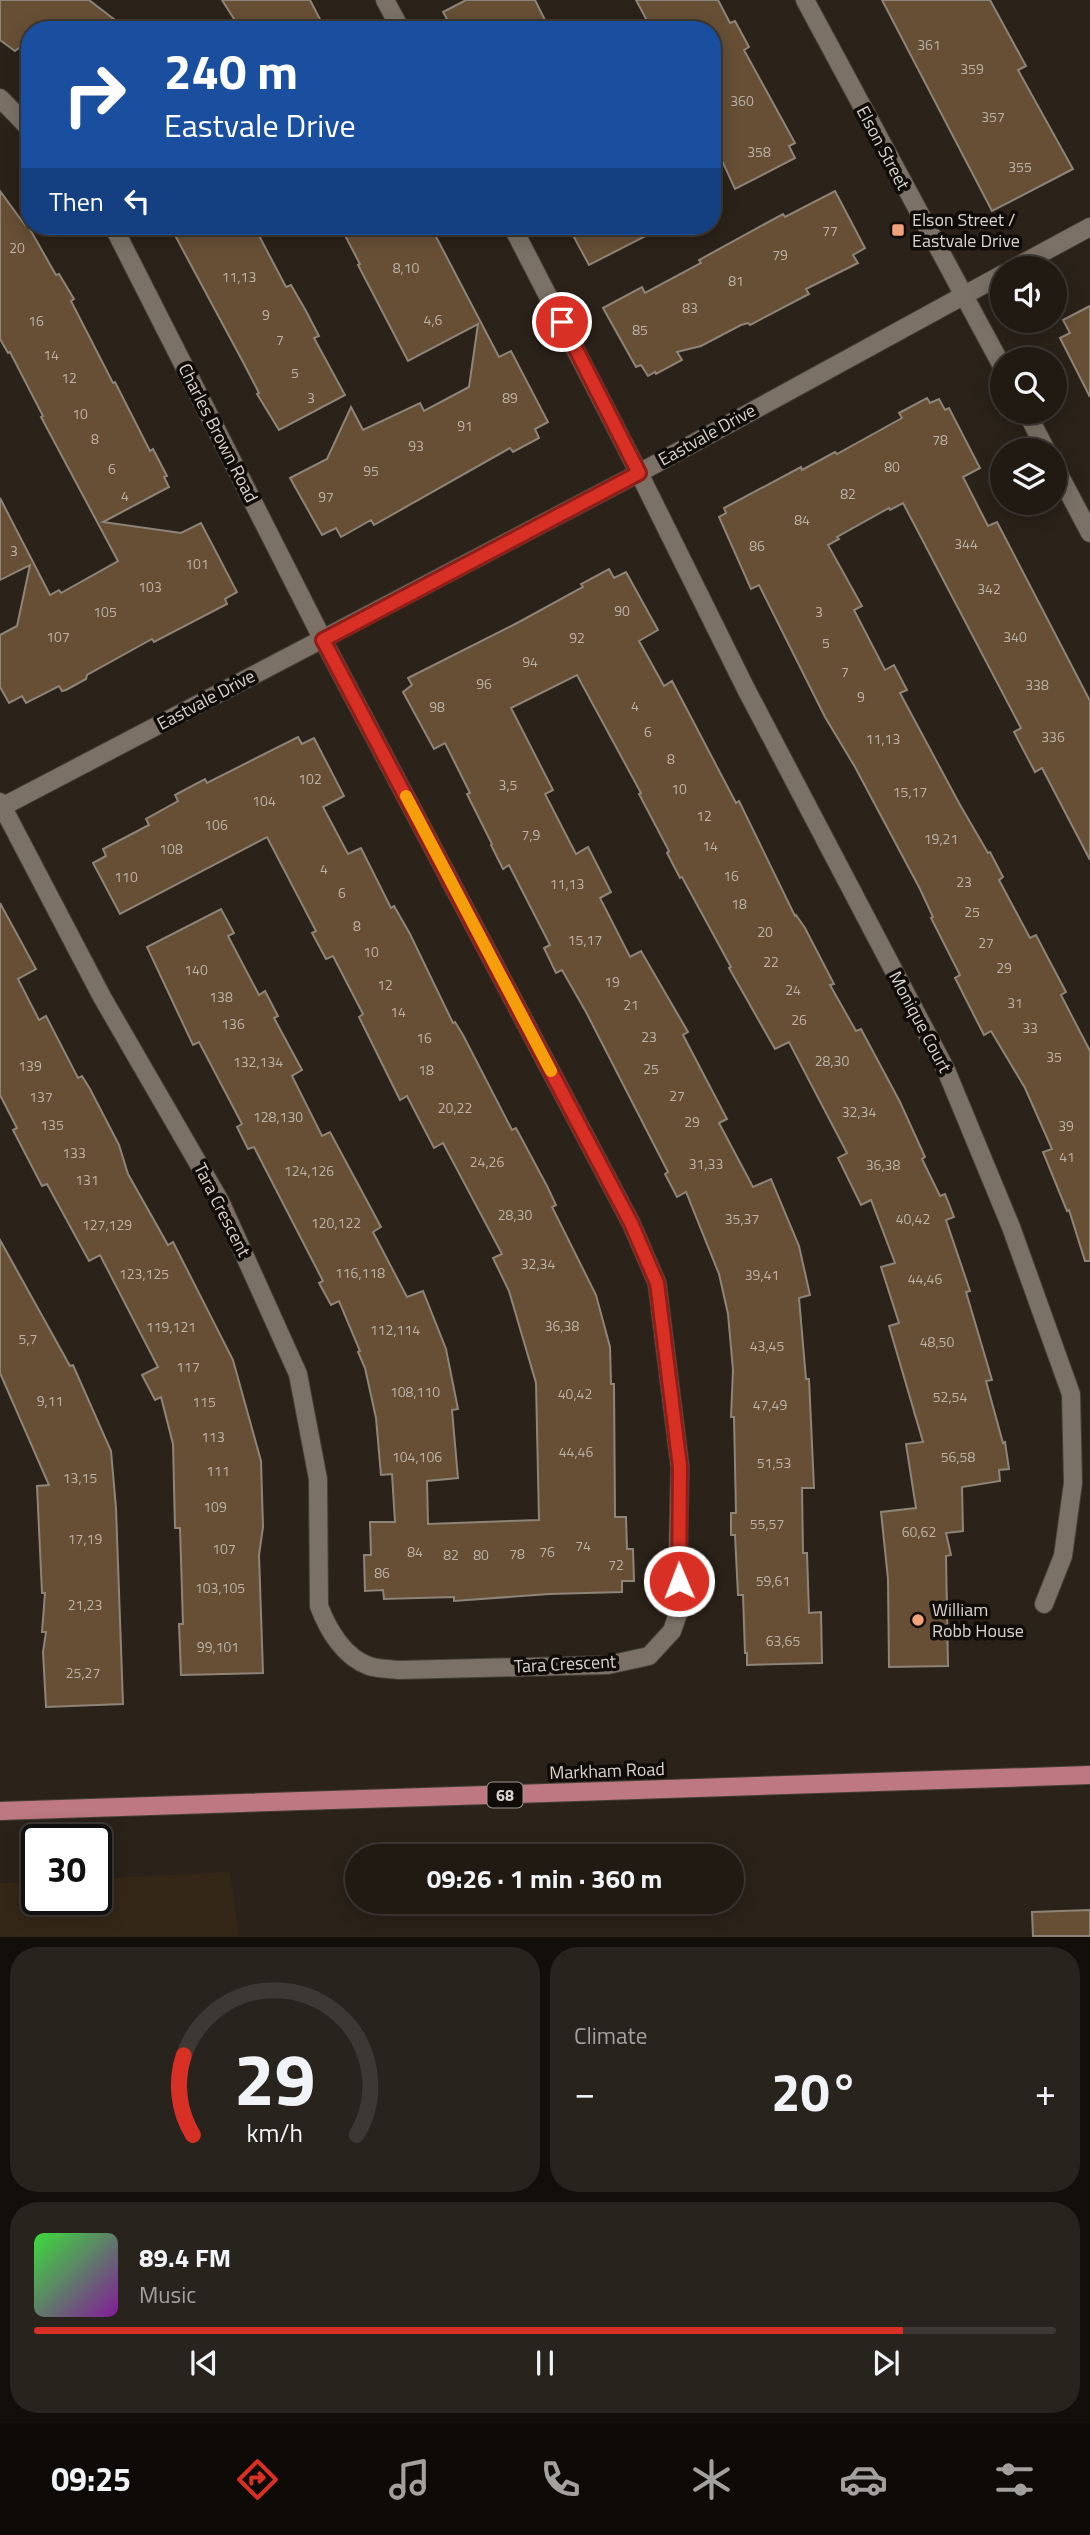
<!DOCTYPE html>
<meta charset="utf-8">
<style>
body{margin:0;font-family:"Titillium Web",sans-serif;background:#28231c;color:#f1f3f6;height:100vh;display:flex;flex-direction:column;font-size:26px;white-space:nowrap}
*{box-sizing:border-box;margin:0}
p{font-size:23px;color:#a2a1a0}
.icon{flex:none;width:38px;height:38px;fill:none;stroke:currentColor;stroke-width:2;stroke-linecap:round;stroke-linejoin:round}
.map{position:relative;height:1937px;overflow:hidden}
.drawer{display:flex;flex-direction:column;gap:10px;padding:10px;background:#120e0a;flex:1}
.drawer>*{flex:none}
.top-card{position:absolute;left:21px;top:21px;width:700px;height:214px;border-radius:28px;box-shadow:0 4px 18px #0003,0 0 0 2px #3d3833;background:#1a4fa0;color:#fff;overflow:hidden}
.tools{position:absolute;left:990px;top:256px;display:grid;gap:14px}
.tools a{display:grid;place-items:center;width:77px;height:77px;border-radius:50%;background:#201a13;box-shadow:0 4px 18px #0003,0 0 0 2px #3d3833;font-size:35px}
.speed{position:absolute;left:21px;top:1824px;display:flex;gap:14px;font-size:35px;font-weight:700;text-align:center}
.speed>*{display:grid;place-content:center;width:91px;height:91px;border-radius:50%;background:#201a13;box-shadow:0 4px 18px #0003,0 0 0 2px #3d3833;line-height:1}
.speed .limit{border:4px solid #111;border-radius:10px;background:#fff;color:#111}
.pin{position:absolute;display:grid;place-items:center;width:60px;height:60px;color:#fff;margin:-30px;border:4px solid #fff;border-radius:50%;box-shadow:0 2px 7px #0007}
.me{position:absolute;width:77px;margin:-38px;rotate:359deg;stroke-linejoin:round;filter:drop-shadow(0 0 5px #0008)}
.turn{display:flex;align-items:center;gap:24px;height:147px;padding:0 28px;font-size:32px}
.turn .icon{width:91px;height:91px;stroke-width:2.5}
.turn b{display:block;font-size:49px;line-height:60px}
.then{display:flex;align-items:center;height:66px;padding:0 28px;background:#0003;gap:14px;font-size:26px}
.big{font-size:52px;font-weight:700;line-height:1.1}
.drawer .tile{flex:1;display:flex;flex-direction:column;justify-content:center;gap:10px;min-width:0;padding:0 24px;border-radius:28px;background:#28231c}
.drawer .dial{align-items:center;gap:0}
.dial svg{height:182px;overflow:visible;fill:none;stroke:#3d3833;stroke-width:7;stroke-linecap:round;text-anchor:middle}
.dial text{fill:#f1f3f6;stroke:none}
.song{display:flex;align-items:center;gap:21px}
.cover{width:84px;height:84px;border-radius:10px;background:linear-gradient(135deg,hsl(120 70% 55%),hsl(290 70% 35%))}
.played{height:7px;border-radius:4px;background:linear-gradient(90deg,#d93025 85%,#3d3833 85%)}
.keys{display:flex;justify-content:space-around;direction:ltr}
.heat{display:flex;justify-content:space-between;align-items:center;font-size:38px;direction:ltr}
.drawer .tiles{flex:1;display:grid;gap:10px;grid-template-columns:1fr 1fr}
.tile:last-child{grid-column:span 2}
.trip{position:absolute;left:345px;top:1844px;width:399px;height:70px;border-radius:35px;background:#201a13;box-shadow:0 4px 18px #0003,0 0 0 2px #3d3833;font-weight:700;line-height:70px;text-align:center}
.tab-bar{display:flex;height:112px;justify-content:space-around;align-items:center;background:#0d0a08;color:#a2a1a0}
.tab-bar .icon{width:49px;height:49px}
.tab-bar .active{color:#d93025}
.tab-bar b{font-size:32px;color:#f1f3f6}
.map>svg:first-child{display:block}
.built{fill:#342718}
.building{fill:#664f35;stroke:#8e8478;stroke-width:2}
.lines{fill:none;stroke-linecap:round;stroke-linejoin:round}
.minor-casing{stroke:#464038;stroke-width:20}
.major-casing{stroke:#464038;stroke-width:20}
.minor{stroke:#7b7166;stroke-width:18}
.major{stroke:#bd7882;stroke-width:18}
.route-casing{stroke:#8d1f18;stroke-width:18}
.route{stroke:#d93025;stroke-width:12}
.slow{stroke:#f59e0b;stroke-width:12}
.poi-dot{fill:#f0a27a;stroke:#100c08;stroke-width:2.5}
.labels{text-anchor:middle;stroke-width:7;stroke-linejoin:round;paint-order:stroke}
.number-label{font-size:14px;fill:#bcb2a7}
.shield{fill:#100c08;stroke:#9d9792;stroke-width:2}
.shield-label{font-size:16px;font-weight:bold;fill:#d9d3cd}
.street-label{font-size:18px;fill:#d9d3cd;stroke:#100c08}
.poi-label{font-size:18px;fill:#d9d3cd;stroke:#100c08;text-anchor:start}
</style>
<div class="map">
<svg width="1090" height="1937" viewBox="0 0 1090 1937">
<rect width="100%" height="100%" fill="#2b2219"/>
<!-- built -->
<path class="built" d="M230 1872 239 1936H0V1883L37 1882V1899H96V1879Z"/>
<!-- building -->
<g class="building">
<path d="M0 0H89L128 30H30V56L19 48 15 51 0 40Z"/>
<path d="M222 0H310L322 23 309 30H241Z"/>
<path d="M466 0H535L550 30H453L443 12Z"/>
<path d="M636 0H718L730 23 735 21 749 47 744 50 795 143 789 146 795 158 735 189 712 139V30H652Z"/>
<path d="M882 0H990L1026 66 1018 70 1073 169 992 211Z"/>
<path d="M0 191 25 225 27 224 56 275 59 274 74 299 71 301 113 383 115 382 150 451 153 449 167 476 164 477 169 487 103 522 181 533 201 523 237 592 225 599 227 604 154 642 152 639 87 675 86 679 66 690 62 691 59 686 26 703 22 696 9 703 0 687V635L17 626 30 565 0 580V498L50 595 59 590 61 593 118 561 41 417 43 416 10 352 8 353 0 339Z"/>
<path d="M835 191 865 248 853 255 858 263 806 289 809 294 750 325 748 323 741 325 701 346 677 352 682 360 656 374 655 372 648 376 641 365 636 367 603 308 642 287 645 293 701 263 699 260 783 214 785 217Z"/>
<path d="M170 226H254L286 287 291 285 306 311 319 336 314 338 345 395 279 430 257 394 259 393 243 362Z"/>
<path d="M340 226H423L426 232 432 229 499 357 511 351 548 422 535 429 539 438 513 452 510 448 374 525 371 520 341 537 336 528 322 535 290 478 327 459 351 407 363 430 420 403 424 411 469 387 478 324 408 361 358 265 360 264Z"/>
<path d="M568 226H665L589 265Z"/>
<path d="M1090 306V397L1060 338 1070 333 1063 320Z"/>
<path d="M927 398 930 403 939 399 945 410 949 408 980 468 963 477 988 526 997 522 1090 701V860L1042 768 1035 772 1014 732 1021 728 903 503 890 510 889 508 837 537 839 539 828 545 862 606 854 610 885 670 894 665 907 690 900 693 959 803 988 853 990 852 1003 877 999 880 1030 938 1036 935 1049 960 1066 992 1061 995 1090 1051V1261H1085L1069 1210 1067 1211 1043 1152 1052 1149 1025 1088 991 1031 984 1035 955 978 960 975 931 918 933 917 920 889 855 767 825 717 759 585 751 589 719 517 726 513 724 508 801 467 802 470 835 452 837 454 902 418 899 413Z"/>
<path d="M609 569 614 578 626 572 658 630 639 641 664 686 672 681 736 803 739 801 795 916 796 915 805 928 834 984 830 985 856 1031 861 1029 900 1102 925 1157 922 1159 940 1196 945 1194 954 1217 946 1220 970 1291 966 1292 992 1380 986 1381 1003 1443 1005 1442 1009 1469 999 1470 1000 1481 962 1487 963 1531 946 1533 951 1555 946 1556 948 1666 889 1667 888 1579 881 1512 916 1508 906 1444 923 1442 889 1326 899 1323 881 1267 895 1263 871 1200 861 1205 838 1158 847 1153 789 1042 775 1049 729 968 731 967 682 877 680 878 667 853 669 851 639 794 641 793 577 675 511 708 553 790 545 794 576 854 588 847 611 892 600 898 630 957 641 951 688 1032 683 1035 727 1119 719 1123 753 1187 771 1179 799 1246 810 1295 799 1298 806 1379H809L814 1488H802L803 1553H807L809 1613 821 1612 822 1663 747 1665V1653H745L743 1595H738L735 1535H731V1513H736L734 1417H731L733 1370 728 1314 719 1274 686 1192 677 1197 665 1174 668 1172 586 1012 562 970 556 973 544 948 550 945 509 865 503 869 491 845 492 844 467 794 470 793 445 743 434 749 403 692 412 685 408 678 519 622 583 587 581 584Z"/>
<path d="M298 737 302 744 314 738 344 796 323 807 348 854 361 848 391 908 394 906 410 934 453 1023 455 1022 463 1035 512 1130 516 1128 547 1186 556 1205 552 1207 596 1295 610 1347 611 1384H614L615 1517H626L627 1549H633L634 1581H622V1592L549 1594 454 1601V1597L384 1599 383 1590 365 1591 364 1555H371L370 1522H395L392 1474 381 1475 376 1418 365 1368 358 1352 360 1351 339 1301 331 1305 319 1283 323 1281 254 1147 248 1149 237 1127 242 1124 199 1042 193 1045 147 947 221 909 234 933 228 936 259 995 265 991 278 1016 274 1018 302 1070 292 1076 322 1136 330 1132 381 1227 373 1232 407 1297 423 1291 446 1349 458 1409 452 1410 458 1478 427 1481 428 1524 539 1520 536 1383 509 1291 493 1258 502 1254 443 1143 434 1148 407 1096 400 1100 359 1017 363 1014 333 956 326 959 312 933 316 931 267 837 120 914 93 863 106 856 103 849 149 825 146 819 178 801 175 795 205 779 207 783Z"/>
<path d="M0 903 36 969 18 979 39 1020 46 1016 78 1078 82 1076 90 1089 119 1145 128 1174 168 1245 173 1242 233 1360 261 1461 263 1527 259 1555 263 1673 181 1675 179 1624H183L180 1528H175L173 1444 161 1397 155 1400 142 1375 158 1367 100 1255 89 1261 47 1184 42 1186 13 1130 17 1128 0 1095Z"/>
<path d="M0 1240 70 1366 73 1365 111 1451 116 1508 123 1704 46 1707 43 1652 46 1632H42L45 1593H42L37 1486 49 1485 0 1373Z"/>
<path d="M1090 1910V1936H1033L1032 1912Z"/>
</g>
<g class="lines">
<!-- minor casing -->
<g class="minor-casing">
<g id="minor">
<path d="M385 0 401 30"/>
<path d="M805 0 1003 368"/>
<path d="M0 98 30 129"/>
<path d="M512 226 639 473 746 689 946 1070 1011 1227 1071 1394 1073 1483 1063 1556 1044 1604"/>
<path d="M1014 268 1090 227"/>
<path d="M1026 411 1046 450"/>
<path d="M1055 467 1090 533"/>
<path d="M0 802 102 997 220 1201 298 1374 318 1479 319 1606C328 1630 344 1657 369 1666 378 1669 389 1669 398 1670L608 1665 649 1656 672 1631 680 1608 678 1555 680 1467 657 1283 631 1223 323 640 113 226"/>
<path d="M0 808 639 473 1003 274"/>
</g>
</g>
<!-- major casing -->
<g class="major-casing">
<path id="major" d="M0 1811 1090 1775"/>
</g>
<!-- minor -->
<use href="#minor" class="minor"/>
<!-- major -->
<use href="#major" class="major"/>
</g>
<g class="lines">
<!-- route casing -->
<g class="route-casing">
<path id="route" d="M562 322 639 473 323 640 631 1223 657 1283 680 1467 679 1581"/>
</g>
<!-- route -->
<use href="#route" class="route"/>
<!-- slow -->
<path class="slow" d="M406 796 551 1071"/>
</g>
<!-- markers -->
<g class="poi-dot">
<rect x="891" y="223" width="14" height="14" rx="3.5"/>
<circle cx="918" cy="1620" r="7"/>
</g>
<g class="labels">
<!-- number labels -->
<g class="number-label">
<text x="929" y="50">361</text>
<text x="972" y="74">359</text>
<text x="742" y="106">360</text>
<text x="993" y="122">357</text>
<text x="759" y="157">358</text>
<text x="1020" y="172">355</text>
<text x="830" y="236">77</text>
<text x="17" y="253">20</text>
<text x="780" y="260">79</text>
<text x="406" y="273">8,10</text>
<text x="239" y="282">11,13</text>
<text x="736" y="286">81</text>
<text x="690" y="313">83</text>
<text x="266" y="320">9</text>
<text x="433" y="325">4,6</text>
<text x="36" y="326">16</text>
<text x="640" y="335">85</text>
<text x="280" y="345">7</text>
<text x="51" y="360">14</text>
<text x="295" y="378">5</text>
<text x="69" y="383">12</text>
<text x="311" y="403">3</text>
<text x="510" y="403">89</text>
<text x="80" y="419">10</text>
<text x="465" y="431">91</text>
<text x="95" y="444">8</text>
<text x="940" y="445">78</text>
<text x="416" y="451">93</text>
<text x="892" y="472">80</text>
<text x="112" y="474">6</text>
<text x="371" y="476">95</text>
<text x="848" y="499">82</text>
<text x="125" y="501">4</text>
<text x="326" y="502">97</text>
<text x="802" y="525">84</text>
<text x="966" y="549">344</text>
<text x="757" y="551">86</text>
<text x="14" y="556">3</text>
<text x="197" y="569">101</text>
<text x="150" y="592">103</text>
<text x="989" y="594">342</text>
<text x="622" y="616">90</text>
<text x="105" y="617">105</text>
<text x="819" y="617">3</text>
<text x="58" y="642">107</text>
<text x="1015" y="642">340</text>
<text x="577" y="643">92</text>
<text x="826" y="648">5</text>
<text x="530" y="667">94</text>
<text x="845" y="677">7</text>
<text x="484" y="689">96</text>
<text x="1037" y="690">338</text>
<text x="861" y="702">9</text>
<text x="635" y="711">4</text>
<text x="437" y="712">98</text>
<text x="648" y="737">6</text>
<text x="1053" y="742">336</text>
<text x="883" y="744">11,13</text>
<text x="671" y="764">8</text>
<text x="310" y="784">102</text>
<text x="508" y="790">3,5</text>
<text x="679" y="794">10</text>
<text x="910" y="797">15,17</text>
<text x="264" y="806">104</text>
<text x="704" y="821">12</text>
<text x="216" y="830">106</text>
<text x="531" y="840">7,9</text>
<text x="941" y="844">19,21</text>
<text x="710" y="851">14</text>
<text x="171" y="854">108</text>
<text x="324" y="874">4</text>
<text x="731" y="881">16</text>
<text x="126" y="882">110</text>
<text x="964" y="887">23</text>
<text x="567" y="889">11,13</text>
<text x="342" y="898">6</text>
<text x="739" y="909">18</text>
<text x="972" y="917">25</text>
<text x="357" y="931">8</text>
<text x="765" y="937">20</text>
<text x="585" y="945">15,17</text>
<text x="986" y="948">27</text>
<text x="371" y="957">10</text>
<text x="771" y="967">22</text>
<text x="1004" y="973">29</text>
<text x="196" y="975">140</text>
<text x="612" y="987">19</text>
<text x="385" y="990">12</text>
<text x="793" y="995">24</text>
<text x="221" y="1002">138</text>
<text x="1015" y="1008">31</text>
<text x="631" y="1010">21</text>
<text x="398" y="1017">14</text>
<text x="799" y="1025">26</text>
<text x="233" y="1029">136</text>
<text x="1030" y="1033">33</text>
<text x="649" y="1042">23</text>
<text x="424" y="1043">16</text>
<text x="1054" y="1062">35</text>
<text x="832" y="1066">28,30</text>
<text x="258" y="1067">132,134</text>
<text x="30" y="1071">139</text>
<text x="651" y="1074">25</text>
<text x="426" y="1075">18</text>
<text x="677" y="1101">27</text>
<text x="41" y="1102">137</text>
<text x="455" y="1113">20,22</text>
<text x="859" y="1117">32,34</text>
<text x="278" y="1122">128,130</text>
<text x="692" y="1127">29</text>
<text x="52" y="1130">135</text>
<text x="1066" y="1131">39</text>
<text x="74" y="1158">133</text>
<text x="1067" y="1162">41</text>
<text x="487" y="1167">24,26</text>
<text x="706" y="1169">31,33</text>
<text x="883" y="1170">36,38</text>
<text x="309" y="1176">124,126</text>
<text x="87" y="1185">131</text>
<text x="515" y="1220">28,30</text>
<text x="742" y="1224">35,37</text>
<text x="913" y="1224">40,42</text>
<text x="336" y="1228">120,122</text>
<text x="107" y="1230">127,129</text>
<text x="538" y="1269">32,34</text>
<text x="360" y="1278">116,118</text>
<text x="144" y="1279">123,125</text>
<text x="762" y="1280">39,41</text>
<text x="925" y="1284">44,46</text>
<text x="562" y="1331">36,38</text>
<text x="171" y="1332">119,121</text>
<text x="395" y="1335">112,114</text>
<text x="28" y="1344">5,7</text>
<text x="937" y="1347">48,50</text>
<text x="767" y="1351">43,45</text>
<text x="188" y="1372">117</text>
<text x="415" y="1397">108,110</text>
<text x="575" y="1399">40,42</text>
<text x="950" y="1402">52,54</text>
<text x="50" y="1406">9,11</text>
<text x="204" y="1407">115</text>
<text x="770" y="1410">47,49</text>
<text x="213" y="1442">113</text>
<text x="576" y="1457">44,46</text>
<text x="417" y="1462">104,106</text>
<text x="958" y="1462">56,58</text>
<text x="774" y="1468">51,53</text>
<text x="218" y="1476">111</text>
<text x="80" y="1483">13,15</text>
<text x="215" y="1512">109</text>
<text x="767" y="1529">55,57</text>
<text x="919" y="1537">60,62</text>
<text x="85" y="1544">17,19</text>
<text x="583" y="1551">74</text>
<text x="224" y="1554">107</text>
<text x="415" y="1557">84</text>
<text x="547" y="1557">76</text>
<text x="517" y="1559">78</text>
<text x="451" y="1560">82</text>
<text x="481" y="1560">80</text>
<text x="616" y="1570">72</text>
<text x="382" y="1578">86</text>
<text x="773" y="1586">59,61</text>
<text x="220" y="1593">103,105</text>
<text x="85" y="1610">21,23</text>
<text x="783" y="1646">63,65</text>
<text x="218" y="1652">99,101</text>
<text x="83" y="1678">25,27</text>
</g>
<!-- shield labels -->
<rect class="shield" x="487.5" y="1782.5" width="35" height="25" rx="5"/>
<g class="shield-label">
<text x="505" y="1801">68</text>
</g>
<!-- street labels -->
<g class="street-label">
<text transform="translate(883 148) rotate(62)" y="6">Elson Street</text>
<text transform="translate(218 433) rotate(63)" y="6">Charles Brown Road</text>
<text transform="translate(707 435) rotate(-29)" y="6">Eastvale Drive</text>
<text transform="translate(206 700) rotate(-28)" y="6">Eastvale Drive</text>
<text transform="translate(920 1022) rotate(62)" y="6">Monique Court</text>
<text transform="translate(222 1210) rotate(63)" y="6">Tara Crescent</text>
<text transform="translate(565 1664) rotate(-3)" y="6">Tara Crescent</text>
<text transform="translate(607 1771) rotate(-2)" y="6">Markham Road</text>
</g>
<!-- poi labels -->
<g class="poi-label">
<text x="912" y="226">Elson Street /<tspan x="912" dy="21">Eastvale Drive</tspan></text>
<text x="932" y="1616">William<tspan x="932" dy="21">Robb House</tspan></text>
</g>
</g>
</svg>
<div class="tools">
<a><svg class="icon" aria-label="sound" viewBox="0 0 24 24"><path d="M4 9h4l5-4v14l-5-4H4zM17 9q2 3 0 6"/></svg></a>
<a><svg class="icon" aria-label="search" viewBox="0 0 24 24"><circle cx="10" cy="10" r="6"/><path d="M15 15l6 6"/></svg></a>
<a><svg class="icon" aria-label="layers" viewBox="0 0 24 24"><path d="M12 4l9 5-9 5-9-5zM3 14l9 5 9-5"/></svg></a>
</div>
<div class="speed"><div class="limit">30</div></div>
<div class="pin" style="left:562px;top:322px;background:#d93025"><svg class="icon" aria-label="arrive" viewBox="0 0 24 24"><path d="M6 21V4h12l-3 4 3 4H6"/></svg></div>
<svg class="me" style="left:679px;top:1581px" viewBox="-20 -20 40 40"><circle r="17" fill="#d93025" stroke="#fff" stroke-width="3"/><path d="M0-11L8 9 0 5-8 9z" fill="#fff"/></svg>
<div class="trip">09:26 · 1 min · 360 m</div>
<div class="top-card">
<div class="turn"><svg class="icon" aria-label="right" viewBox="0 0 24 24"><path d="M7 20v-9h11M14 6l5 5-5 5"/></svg><div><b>240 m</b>Eastvale Drive</div></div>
<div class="then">Then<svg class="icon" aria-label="left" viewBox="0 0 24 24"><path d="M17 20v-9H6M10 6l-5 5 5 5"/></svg></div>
</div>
</div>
<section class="drawer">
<div class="tiles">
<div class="tile dial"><svg viewBox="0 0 100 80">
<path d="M14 69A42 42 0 1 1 86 69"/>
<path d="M14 69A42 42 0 0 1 10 34" stroke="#d93025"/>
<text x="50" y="56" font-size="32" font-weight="700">29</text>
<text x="50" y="72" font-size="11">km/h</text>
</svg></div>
<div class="tile"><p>Climate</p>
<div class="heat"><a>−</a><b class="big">20°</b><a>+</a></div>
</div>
<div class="tile">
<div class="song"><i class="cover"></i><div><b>89.4 FM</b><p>Music</p></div></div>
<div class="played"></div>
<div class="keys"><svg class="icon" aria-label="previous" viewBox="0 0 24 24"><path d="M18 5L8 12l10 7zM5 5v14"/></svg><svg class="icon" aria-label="pause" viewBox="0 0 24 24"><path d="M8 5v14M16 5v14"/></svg><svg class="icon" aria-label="next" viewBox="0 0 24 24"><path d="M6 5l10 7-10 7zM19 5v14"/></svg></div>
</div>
</div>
</section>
<nav class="tab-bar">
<b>09:25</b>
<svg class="icon active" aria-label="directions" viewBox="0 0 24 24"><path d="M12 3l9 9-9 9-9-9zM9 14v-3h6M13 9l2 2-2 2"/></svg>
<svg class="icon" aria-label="music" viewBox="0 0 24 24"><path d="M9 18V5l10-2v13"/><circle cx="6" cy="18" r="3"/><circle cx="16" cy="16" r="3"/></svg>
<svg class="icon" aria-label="phone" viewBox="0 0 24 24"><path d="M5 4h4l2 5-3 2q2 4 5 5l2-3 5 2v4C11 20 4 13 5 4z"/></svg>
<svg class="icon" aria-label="climate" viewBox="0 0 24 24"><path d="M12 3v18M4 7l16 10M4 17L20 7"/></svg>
<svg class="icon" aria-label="car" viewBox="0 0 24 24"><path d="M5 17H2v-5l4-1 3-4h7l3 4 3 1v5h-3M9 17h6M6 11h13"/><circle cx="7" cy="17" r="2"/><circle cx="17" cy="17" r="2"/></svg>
<svg class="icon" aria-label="filters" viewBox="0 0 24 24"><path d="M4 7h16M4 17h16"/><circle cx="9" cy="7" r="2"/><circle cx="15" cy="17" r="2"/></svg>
</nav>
